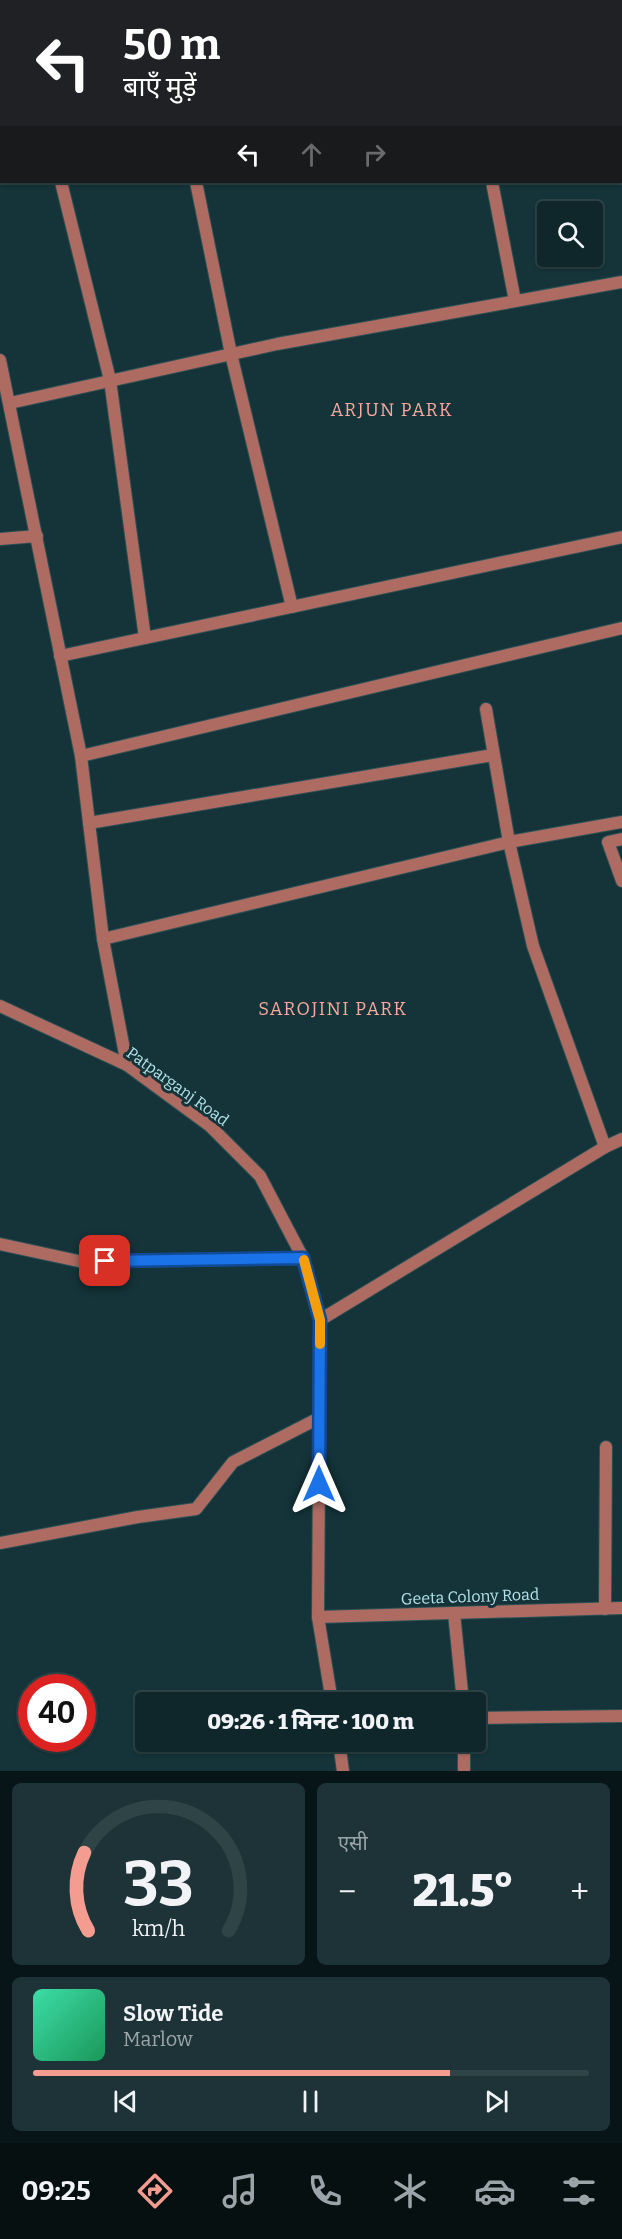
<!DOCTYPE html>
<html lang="hi">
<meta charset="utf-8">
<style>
body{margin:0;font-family:Bitter,"Noto Sans Devanagari",serif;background:#1d3337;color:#f1f3f6;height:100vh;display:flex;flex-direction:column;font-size:22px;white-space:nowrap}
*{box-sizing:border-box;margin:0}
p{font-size:20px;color:#9ba5a9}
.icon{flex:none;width:33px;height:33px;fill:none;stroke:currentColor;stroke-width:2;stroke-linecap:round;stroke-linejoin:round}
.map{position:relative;height:1771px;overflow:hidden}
.details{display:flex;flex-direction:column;gap:12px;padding:12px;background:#081518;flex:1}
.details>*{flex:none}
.guide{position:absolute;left:0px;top:0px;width:622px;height:183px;box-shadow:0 2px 4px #0004,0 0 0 2px #2f4447;background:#202124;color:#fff;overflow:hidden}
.buttons{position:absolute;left:537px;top:201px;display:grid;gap:12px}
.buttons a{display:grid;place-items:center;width:66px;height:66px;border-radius:6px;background:#0f272b;box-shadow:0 2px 4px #0004,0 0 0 2px #2f4447;font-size:30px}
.speed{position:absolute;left:18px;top:1674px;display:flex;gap:12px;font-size:30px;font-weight:700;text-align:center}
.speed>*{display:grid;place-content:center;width:78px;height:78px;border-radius:50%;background:#0f272b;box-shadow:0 2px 4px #0004,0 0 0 2px #2f4447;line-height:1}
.speed .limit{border:9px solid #d22;background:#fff;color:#111}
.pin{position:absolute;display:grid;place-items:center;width:51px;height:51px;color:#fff;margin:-26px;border-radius:12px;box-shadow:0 3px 9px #0006}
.me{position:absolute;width:66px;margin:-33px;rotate:0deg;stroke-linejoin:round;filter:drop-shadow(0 0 4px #0008)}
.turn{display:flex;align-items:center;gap:21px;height:126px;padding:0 24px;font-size:27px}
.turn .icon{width:78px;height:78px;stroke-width:2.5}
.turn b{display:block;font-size:42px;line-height:51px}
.lanes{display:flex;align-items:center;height:57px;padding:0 24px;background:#0003;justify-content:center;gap:30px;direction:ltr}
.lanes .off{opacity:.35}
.big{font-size:45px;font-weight:800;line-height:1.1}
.details .card{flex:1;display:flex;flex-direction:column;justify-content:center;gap:9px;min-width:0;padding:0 21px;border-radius:9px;background:#1d3337}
.details .dial{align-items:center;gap:0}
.dial svg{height:156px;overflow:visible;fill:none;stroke:#2f4447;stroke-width:7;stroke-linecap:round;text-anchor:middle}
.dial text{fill:#f1f3f6;stroke:none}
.song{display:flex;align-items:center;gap:18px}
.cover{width:72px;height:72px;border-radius:9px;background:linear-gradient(135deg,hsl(160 70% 55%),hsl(150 70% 35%))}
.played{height:6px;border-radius:3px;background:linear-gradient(90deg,#f59c91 75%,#2f4447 75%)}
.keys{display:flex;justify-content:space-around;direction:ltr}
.heat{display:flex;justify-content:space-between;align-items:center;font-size:33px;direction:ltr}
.details .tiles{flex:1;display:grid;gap:12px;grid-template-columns:1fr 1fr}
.card:last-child{grid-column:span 2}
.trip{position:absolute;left:135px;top:1692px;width:351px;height:60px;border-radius:6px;background:#0f272b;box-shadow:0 2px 4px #0004,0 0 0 2px #2f4447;font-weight:800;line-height:60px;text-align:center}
.dock{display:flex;height:96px;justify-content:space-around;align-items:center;background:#061011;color:#9ba5a9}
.dock .icon{width:42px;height:42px}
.dock .on{color:#f59c91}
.dock b{font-size:27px;color:#f1f3f6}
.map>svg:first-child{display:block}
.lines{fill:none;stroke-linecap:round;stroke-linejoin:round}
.minor-casing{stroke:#2d5055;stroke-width:14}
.tertiary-casing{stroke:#2d5055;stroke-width:14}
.secondary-casing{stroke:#2d5055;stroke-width:14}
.minor{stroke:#ad6b62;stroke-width:12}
.tertiary{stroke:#ad6b62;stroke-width:12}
.secondary{stroke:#f48a7e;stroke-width:12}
.route-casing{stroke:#114b97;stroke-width:15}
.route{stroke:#1a73e8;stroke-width:10}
.slow{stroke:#f59e0b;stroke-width:10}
.labels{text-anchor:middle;stroke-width:6;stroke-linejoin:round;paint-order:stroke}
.street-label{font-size:16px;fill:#b3e1e8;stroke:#143439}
.neighbourhood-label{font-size:18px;letter-spacing:1.5px;fill:#fba89e;stroke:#143439}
</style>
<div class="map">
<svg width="622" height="1771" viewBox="0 0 622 1771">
<rect width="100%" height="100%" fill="#143439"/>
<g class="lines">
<!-- minor casing -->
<g class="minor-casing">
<g id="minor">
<path d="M550 2 556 0"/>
<path d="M621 33H622"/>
<path d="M0 152 2 151"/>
<path d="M61 182 110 380 145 638"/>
<path d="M196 182 231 354 292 607"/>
<path d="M492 182 515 301"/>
<path d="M0 360 81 756 103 939 127 1065"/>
<path d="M10 403 277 344 622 282"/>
<path d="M0 539 37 536"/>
<path d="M60 656 622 537"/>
<path d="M486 709 509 842 533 946 605 1147"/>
<path d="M81 756 622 628"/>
<path d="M89 823 493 755"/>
<path d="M622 839 608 842 622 881"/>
<path d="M103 939 509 842 622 822"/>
<path d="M0 1244 83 1262 303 1258"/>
<path d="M320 1320 605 1147 622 1139"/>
<path d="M0 1543 138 1517 196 1509 233 1462 319 1418"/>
<path d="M605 1609 606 1447"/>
<path d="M454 1613 463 1702"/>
<path d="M476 1718 622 1716"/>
<path d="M464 1771V1742"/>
</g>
</g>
<!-- tertiary casing -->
<g class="tertiary-casing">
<g id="tertiary">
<path d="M0 1006 127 1065 210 1126 260 1176 303 1258 320 1320 318 1617 332 1702"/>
<path d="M318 1617 622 1608"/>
<path d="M339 1742 343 1771"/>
</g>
</g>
<!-- secondary casing -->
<g class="secondary-casing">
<g id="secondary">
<path d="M276 2 282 0"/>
<path d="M468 2 474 0"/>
<path d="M0 78H2"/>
<path d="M0 127H2"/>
</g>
</g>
<!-- minor -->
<use href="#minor" class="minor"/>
<!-- tertiary -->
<use href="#tertiary" class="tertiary"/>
<!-- secondary -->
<use href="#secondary" class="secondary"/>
</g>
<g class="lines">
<!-- route casing -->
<g class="route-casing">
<path id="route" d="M105 1261 303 1258 320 1320 319 1484"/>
</g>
<!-- route -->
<use href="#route" class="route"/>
<!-- slow -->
<path class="slow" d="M304 1260 320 1320V1344"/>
</g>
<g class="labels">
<!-- street labels -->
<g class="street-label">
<text transform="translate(178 1086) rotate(36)" y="6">Patparganj Road</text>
<text transform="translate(470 1596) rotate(-2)" y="6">Geeta Colony Road</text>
</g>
<!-- neighbourhood labels -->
<g class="neighbourhood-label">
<text x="392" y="416">ARJUN PARK</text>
<text x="333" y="1015">SAROJINI PARK</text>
</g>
</g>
</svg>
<div class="buttons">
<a><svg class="icon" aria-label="search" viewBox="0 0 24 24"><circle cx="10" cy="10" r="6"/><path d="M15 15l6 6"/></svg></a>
</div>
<div class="speed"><div class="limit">40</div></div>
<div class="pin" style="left:105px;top:1261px;background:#d93025"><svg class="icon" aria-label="arrive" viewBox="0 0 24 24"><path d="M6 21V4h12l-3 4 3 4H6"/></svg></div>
<svg class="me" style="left:319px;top:1484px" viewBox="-20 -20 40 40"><path d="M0-17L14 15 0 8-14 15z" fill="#1a73e8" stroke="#fff" stroke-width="4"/></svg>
<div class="trip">09:26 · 1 मिनट · 100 m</div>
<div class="guide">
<div class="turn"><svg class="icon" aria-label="left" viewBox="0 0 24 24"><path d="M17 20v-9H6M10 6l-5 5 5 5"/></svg><div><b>50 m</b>बाएँ मुड़ें</div></div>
<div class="lanes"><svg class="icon" aria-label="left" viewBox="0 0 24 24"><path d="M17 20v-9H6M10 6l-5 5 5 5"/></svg><svg class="icon off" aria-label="ahead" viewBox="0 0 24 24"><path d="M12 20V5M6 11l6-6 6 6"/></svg><svg class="icon off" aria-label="right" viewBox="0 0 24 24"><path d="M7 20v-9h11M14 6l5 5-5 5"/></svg></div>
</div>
</div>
<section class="details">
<div class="tiles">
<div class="card dial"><svg viewBox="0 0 100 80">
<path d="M14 69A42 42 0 1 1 86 69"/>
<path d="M14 69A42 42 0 0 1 12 29" stroke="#f59c91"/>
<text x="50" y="56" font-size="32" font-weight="700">33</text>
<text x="50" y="72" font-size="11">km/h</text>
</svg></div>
<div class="card"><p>एसी</p>
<div class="heat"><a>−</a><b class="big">21.5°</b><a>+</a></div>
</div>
<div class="card">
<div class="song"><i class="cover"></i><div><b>Slow Tide</b><p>Marlow</p></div></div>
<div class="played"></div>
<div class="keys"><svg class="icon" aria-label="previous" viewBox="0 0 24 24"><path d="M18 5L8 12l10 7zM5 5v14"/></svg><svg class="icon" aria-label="pause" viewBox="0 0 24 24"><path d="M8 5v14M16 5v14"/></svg><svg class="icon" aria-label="next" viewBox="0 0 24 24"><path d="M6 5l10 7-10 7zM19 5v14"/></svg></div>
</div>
</div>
</section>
<nav class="dock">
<b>09:25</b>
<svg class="icon on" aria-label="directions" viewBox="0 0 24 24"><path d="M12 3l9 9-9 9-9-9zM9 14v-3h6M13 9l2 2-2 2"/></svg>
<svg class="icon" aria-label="music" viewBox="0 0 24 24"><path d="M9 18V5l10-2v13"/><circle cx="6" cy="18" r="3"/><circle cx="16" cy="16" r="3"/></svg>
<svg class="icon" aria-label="phone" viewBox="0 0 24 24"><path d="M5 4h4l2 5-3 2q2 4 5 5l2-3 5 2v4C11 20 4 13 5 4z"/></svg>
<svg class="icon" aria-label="climate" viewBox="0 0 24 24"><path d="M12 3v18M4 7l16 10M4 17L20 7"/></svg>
<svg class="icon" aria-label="car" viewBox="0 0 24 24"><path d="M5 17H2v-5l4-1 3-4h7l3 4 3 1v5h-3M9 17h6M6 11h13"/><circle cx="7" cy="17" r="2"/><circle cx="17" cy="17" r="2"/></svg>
<svg class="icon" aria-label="filters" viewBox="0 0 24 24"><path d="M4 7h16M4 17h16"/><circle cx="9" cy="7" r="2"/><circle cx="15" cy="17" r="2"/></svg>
</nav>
